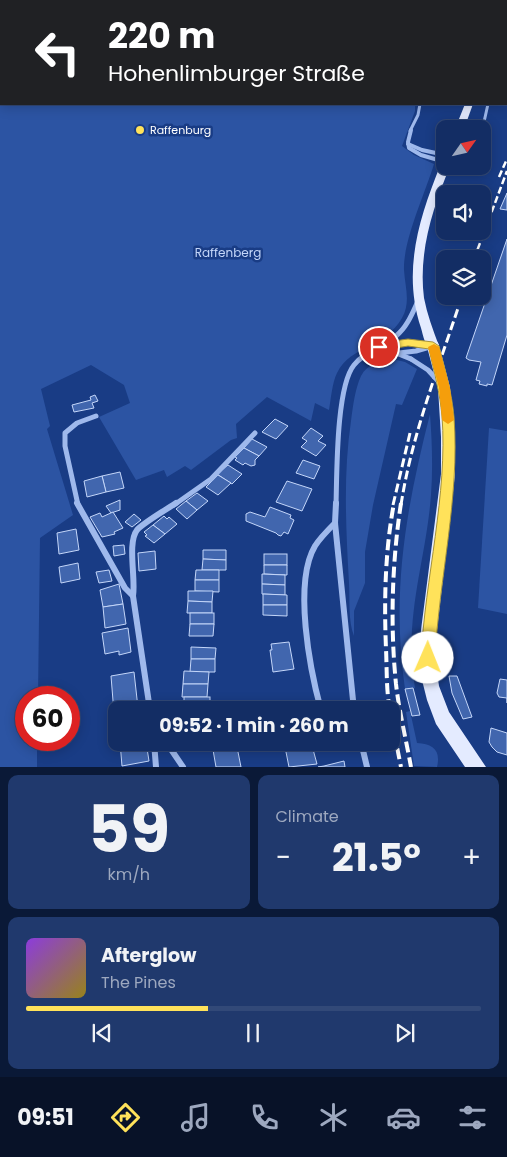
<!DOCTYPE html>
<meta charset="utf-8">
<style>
body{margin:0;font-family:Poppins,sans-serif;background:#20396d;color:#f1f3f6;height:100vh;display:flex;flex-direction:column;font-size:19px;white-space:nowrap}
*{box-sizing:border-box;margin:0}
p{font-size:16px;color:#9da8bf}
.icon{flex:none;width:28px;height:28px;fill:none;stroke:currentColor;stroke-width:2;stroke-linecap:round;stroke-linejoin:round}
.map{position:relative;height:767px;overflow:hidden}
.panel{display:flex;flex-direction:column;gap:8px;padding:8px;background:#0a1937;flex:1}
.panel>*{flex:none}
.hud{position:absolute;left:0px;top:0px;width:508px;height:105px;box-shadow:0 2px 12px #0003,0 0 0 1px #324978;background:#202124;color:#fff;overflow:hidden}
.needle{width:32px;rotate:56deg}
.tools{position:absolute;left:436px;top:120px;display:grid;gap:10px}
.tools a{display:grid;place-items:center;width:55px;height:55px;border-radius:10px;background:#132d64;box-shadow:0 2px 12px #0003,0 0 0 1px #324978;font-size:25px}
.speed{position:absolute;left:15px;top:686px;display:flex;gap:10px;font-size:25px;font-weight:700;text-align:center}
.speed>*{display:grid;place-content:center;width:65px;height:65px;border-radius:50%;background:#132d64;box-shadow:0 2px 12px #0003,0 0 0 1px #324978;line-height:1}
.speed .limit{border:8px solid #d22;background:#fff;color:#111}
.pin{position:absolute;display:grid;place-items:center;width:42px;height:42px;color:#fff;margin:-21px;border:2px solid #fff;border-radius:50%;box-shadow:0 1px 5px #0007}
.me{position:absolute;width:55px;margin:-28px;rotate:1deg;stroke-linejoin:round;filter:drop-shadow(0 0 4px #0008)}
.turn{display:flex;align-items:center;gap:18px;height:105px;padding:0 25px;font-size:22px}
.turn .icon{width:65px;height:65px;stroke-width:2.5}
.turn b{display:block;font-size:35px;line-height:42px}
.big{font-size:38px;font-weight:700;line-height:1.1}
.panel .widget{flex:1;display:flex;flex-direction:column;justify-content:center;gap:8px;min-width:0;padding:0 18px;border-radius:10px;background:#20396d}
.panel .dial{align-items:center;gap:0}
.dial b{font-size:65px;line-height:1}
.song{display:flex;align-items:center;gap:15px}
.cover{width:60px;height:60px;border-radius:8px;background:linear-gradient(135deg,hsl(270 70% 55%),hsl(50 70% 35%))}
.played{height:5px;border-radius:2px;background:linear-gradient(90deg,#ffe25a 40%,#324978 40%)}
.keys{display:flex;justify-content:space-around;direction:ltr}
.heat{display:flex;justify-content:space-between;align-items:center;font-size:28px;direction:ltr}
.panel .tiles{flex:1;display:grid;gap:8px;grid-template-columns:1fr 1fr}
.widget:last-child{grid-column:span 2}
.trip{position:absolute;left:108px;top:701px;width:292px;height:50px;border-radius:10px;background:#132d64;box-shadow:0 2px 12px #0003,0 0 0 1px #324978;font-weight:700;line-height:50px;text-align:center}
.menu{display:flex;height:80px;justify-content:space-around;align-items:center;background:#081228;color:#9da8bf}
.menu .icon{width:35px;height:35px}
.menu .selected{color:#ffe25a}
.menu b{font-size:22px;color:#f1f3f6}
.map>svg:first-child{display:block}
.green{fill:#2c54a3}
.building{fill:#4166ae;stroke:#c4d6f9}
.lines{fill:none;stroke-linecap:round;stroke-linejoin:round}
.street-far3{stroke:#9fb9ec;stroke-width:3}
.street-far2{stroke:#9fb9ec;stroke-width:4}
.street-far1{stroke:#9fb9ec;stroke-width:5}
.street{stroke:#9fb9ec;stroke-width:6}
.primary{fill:#e4ebff;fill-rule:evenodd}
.rail-far2{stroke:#fff;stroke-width:2.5;stroke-dasharray:7 3;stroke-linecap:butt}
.rail-far1{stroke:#fff;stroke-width:3;stroke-dasharray:9 4;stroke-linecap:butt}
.rail{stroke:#fff;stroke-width:4;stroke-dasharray:11 5;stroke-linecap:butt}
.street-bridge{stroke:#9fb9ec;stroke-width:5}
.primary-bridge{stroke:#e4ebff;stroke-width:12}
.route{fill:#ffe25a;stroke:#a6933a}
.slow{fill:#f59e0b}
.poi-dot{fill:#ffe25a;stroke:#193c85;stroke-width:2}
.labels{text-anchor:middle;stroke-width:5;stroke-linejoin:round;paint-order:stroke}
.far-poi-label{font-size:11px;fill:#fff;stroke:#193c85;text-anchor:start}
.park-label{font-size:12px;fill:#c4d6f9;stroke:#193c85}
</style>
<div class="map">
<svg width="507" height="767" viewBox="0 0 507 767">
<rect width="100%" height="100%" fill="#193c85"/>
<!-- green -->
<g class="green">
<path d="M0 0H139L1 1V104H415V111L402 146 414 155 434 164C425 194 403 240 404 270 405 287 411 302 402 318 385 348 351 345 337 373 332 383 331 399 329 410L315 403 311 421 267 397 236 424 237 438 231 440 191 470 185 466 167 477 164 470 136 480 99 417 130 403 124 385 91 365 41 389 50 426 47 429 73 515 40 538 38 697 26 698V740H37V767H0Z"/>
<path d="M397 360 405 362 417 369 402 405 396 404 373 505 365 552V583L354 611V636C348 621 350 600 349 583 346 529 343 475 351 421 353 406 355 389 361 376 368 363 383 359 397 360Z"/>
<path d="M430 414C432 441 433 468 431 495 426 562 403 617 415 688L405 689C391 591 406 509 430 414Z"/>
<path d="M489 428 507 431V614L478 608Z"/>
<path d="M410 711 417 743C433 744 441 750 437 767L414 766 406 712Z"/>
</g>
<!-- building -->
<g class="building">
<path d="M507 193V210L500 209Z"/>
<path d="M507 239V335L492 385 487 384V386L479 384 480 381 476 380 481 362 469 360 466 358Z"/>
<path d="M95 395 98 401 92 403 94 408 74 412 72 405 91 400 90 397Z"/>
<path d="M275 419 288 426 276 439 262 432Z"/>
<path d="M311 428 323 436 318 441 326 445 316 456 301 447 307 441 302 438Z"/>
<path d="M252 439 267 447 259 456 244 448Z"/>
<path d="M244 448 259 456 255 460V465L251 466 245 463 243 465 235 460 237 458 235 457Z"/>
<path d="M303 460 320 466 314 479 296 473Z"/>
<path d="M228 465 242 474 232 484 217 474Z"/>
<path d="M120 472 124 488 106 492 102 476Z"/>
<path d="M218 475 231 483 218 495 206 487Z"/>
<path d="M102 476 106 492 87 497 84 481Z"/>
<path d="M287 481 312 489 302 511 276 502Z"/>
<path d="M197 493 208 501 197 510 186 501Z"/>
<path d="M120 500V510L111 513 106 506Z"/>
<path d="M186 501 197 510 187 519 176 509Z"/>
<path d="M270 507 291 515 290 518 294 520 288 534 284 532 281 536 278 535 276 533 246 521V514L250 512 265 517Z"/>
<path d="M113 512 123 528 114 532 115 534 102 537 90 517 100 513 102 517Z"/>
<path d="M134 514 141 520 132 527 125 522Z"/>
<path d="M164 516 167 519 169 517 177 524 165 534 153 525Z"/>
<path d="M153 525 165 534 154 543 145 536 147 535 144 532Z"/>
<path d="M76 529 79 550 59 554 57 533Z"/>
<path d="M124 545 125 554 114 556 113 546Z"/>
<path d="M203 550H226V560L203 559Z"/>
<path d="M155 551 156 569 139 571 138 553Z"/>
<rect x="264" y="554" width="23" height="11"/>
<path d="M203 559 226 560V570H202Z"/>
<path d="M78 563 80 579 61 583 59 567Z"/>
<path d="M264 565H287V575L264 574Z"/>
<path d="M109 570 112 581 99 583 96 572Z"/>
<path d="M196 570H219V580H195Z"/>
<path d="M262 574 285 575V585L262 584Z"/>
<path d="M195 580H219V592L195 591Z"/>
<path d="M119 584 123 604 103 607 100 590Z"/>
<path d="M262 584 285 585V595L262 594Z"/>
<path d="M188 591H213L212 602 188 601Z"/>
<path d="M263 594 287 595V605H263Z"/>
<path d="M188 601 212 602V613H187Z"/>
<path d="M123 604 126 624 105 628 103 607Z"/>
<path d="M263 605H287V616L263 615Z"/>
<rect x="190" y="613" width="24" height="11"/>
<path d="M190 624H214L213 636H189Z"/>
<path d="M128 628 131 652 119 655V651L105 654 102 633Z"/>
<path d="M289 642 294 669 273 672 270 650H272L271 644Z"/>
<path d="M191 647 216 648 215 659H191Z"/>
<path d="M191 659H215V672H190Z"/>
<path d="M184 671 209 672 208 684H183Z"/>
<path d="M134 672 138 708 116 710 114 713 111 676Z"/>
<path d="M449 676H457L472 717 463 719 452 693Z"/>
<path d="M500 679 507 680V703V698L499 697 497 693Z"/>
<path d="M183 684H208L207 697H182Z"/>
<path d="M413 688 420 715 412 716 405 689Z"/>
<rect x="184" y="697" width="26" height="13"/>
<path d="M491 728 507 733V755L497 752 492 747 489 742Z"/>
<path d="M120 742H146L149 761 122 766Z"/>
<path d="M217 742H236L241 767H216L212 744Z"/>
<path d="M284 742H311L317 764 289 767Z"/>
<path d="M344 761 345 767H318L324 766Z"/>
</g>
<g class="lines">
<!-- street-far3 -->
<g class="street-far3">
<path d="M141 0 154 1"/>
<path d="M300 0 304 1"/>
<path d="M107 1 113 0"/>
<path d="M242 1 245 0"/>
<path d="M494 1H504"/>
<path d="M410 131 418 115 420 104"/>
<path d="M482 131 488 104"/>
</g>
<!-- street-far2 -->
<g class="street-far2">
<path d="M411 130 408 142 409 148 421 155 445 162"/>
<path d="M482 133 483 130"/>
<path d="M408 144 422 150 445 155"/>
<path d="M479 166V168"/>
</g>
<!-- street-far1 -->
<g class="street-far1">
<path d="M384 346 408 343 433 346"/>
<path d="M396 353 411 359"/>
<path d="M365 357 416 351 433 346"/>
<path d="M78 505 65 446V433L77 423 96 416"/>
<path d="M174 505 211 479 255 433"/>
<path d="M336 505C337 474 336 387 354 365 365 351 383 347 396 336 407 327 412 314 418 301"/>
</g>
<!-- street -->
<g class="street">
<path d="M77 503 125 588 133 596 150 710"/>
<path d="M336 503 335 523 354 710"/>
<path d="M133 596C136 579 127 543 137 530 143 523 167 509 176 503"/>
<path d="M321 710C310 670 293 583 315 546 320 538 328 530 335 523"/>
<path d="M154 742 156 767"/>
<path d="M166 742 183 767"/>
<path d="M361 742 367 767"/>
</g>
<!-- primary -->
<g class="primary">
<path d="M500 0H507V2L501 1Z"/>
<path d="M465 104H473L464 129H455Z"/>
<path d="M445 163V166H450C433 208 418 252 424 298 427 314 433 330 439 346L433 350C425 348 423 335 421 328 402 271 419 219 440 166Z"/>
<path d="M444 384 448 385 450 388 455 437V474L437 630V672L439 686 449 712 486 767H465L436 724 427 700 420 672 421 630 441 474V437L438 388 440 385Z"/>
</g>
<!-- rail-far2 -->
<g class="rail-far2">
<path d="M499 177 507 159"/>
<path d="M474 259 507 171"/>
</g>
<!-- rail-far1 -->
<g class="rail-far1">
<path d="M393 505 410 433"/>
<path d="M401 505C412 433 440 364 462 296"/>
</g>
<!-- rail -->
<g class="rail">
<path d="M401 503C392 562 390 625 396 684 399 711 406 739 411 767"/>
<path d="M390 710C386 690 387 669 386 649 384 600 385 551 394 503"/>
<path d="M391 717 401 767"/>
</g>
<!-- street-bridge -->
<path class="street-bridge" d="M411 359 428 370 439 382"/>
<!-- primary-bridge -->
<path class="primary-bridge" d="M433 346 444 388"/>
</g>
<!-- route -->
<path class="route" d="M408 339 433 342 439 346C445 370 452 393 454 417 460 497 439 578 435 658L433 663 428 665 423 663 421 658C425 579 448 493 442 416 440 393 434 372 429 349L408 346 379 351 374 347 379 343Z"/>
<!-- slow -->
<path class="slow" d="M434 344 439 347 450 388 454 420 448 424 442 420 439 388 428 347Z"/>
<!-- markers -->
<circle class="poi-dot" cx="140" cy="130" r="5"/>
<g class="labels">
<!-- far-poi labels -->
<g class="far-poi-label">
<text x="150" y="134">Raffenburg</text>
</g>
<!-- park labels -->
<g class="park-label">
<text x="228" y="257">Raffenberg</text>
</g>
</g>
</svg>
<div class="tools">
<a><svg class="needle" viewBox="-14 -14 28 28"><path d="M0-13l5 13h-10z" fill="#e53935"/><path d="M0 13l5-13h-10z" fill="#9da8bf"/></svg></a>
<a><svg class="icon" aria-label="sound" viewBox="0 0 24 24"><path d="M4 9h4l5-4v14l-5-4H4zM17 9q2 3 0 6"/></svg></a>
<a><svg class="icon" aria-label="layers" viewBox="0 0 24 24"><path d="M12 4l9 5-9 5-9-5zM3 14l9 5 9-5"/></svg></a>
</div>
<div class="speed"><div class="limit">60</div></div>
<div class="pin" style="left:379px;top:347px;background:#d93025"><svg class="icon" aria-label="arrive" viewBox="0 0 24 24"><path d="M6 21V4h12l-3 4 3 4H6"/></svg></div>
<svg class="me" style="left:428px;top:658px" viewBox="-20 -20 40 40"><circle r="19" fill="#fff"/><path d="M0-13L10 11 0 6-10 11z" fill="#ffe25a"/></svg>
<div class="trip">09:52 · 1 min · 260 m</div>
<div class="hud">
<div class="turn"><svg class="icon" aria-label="left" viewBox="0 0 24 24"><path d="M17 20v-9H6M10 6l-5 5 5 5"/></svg><div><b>220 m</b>Hohenlimburger Straße</div></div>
</div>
</div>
<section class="panel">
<div class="tiles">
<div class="widget dial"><b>59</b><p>km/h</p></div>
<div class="widget"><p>Climate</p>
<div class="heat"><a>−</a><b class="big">21.5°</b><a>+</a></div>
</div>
<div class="widget">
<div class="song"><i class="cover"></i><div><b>Afterglow</b><p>The Pines</p></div></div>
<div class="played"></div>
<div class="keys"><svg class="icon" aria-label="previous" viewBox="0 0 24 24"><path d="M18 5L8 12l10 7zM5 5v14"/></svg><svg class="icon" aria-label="pause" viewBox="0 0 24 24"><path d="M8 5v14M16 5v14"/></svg><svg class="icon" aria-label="next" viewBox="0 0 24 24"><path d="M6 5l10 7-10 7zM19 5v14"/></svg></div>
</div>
</div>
</section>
<nav class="menu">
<b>09:51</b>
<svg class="icon selected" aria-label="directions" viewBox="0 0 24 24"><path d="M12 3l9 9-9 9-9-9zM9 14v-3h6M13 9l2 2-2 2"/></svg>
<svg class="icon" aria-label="music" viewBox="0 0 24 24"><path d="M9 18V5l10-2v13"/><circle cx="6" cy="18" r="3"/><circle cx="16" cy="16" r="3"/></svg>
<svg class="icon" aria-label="phone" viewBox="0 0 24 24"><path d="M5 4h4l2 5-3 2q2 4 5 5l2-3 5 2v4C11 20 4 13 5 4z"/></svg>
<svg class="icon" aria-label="climate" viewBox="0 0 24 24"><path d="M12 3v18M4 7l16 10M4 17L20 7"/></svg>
<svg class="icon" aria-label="car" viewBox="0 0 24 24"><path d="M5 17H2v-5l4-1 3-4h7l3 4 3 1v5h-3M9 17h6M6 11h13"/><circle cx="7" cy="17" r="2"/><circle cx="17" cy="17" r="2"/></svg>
<svg class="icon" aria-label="filters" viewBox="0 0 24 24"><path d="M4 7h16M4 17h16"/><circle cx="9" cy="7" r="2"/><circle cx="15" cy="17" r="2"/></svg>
</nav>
